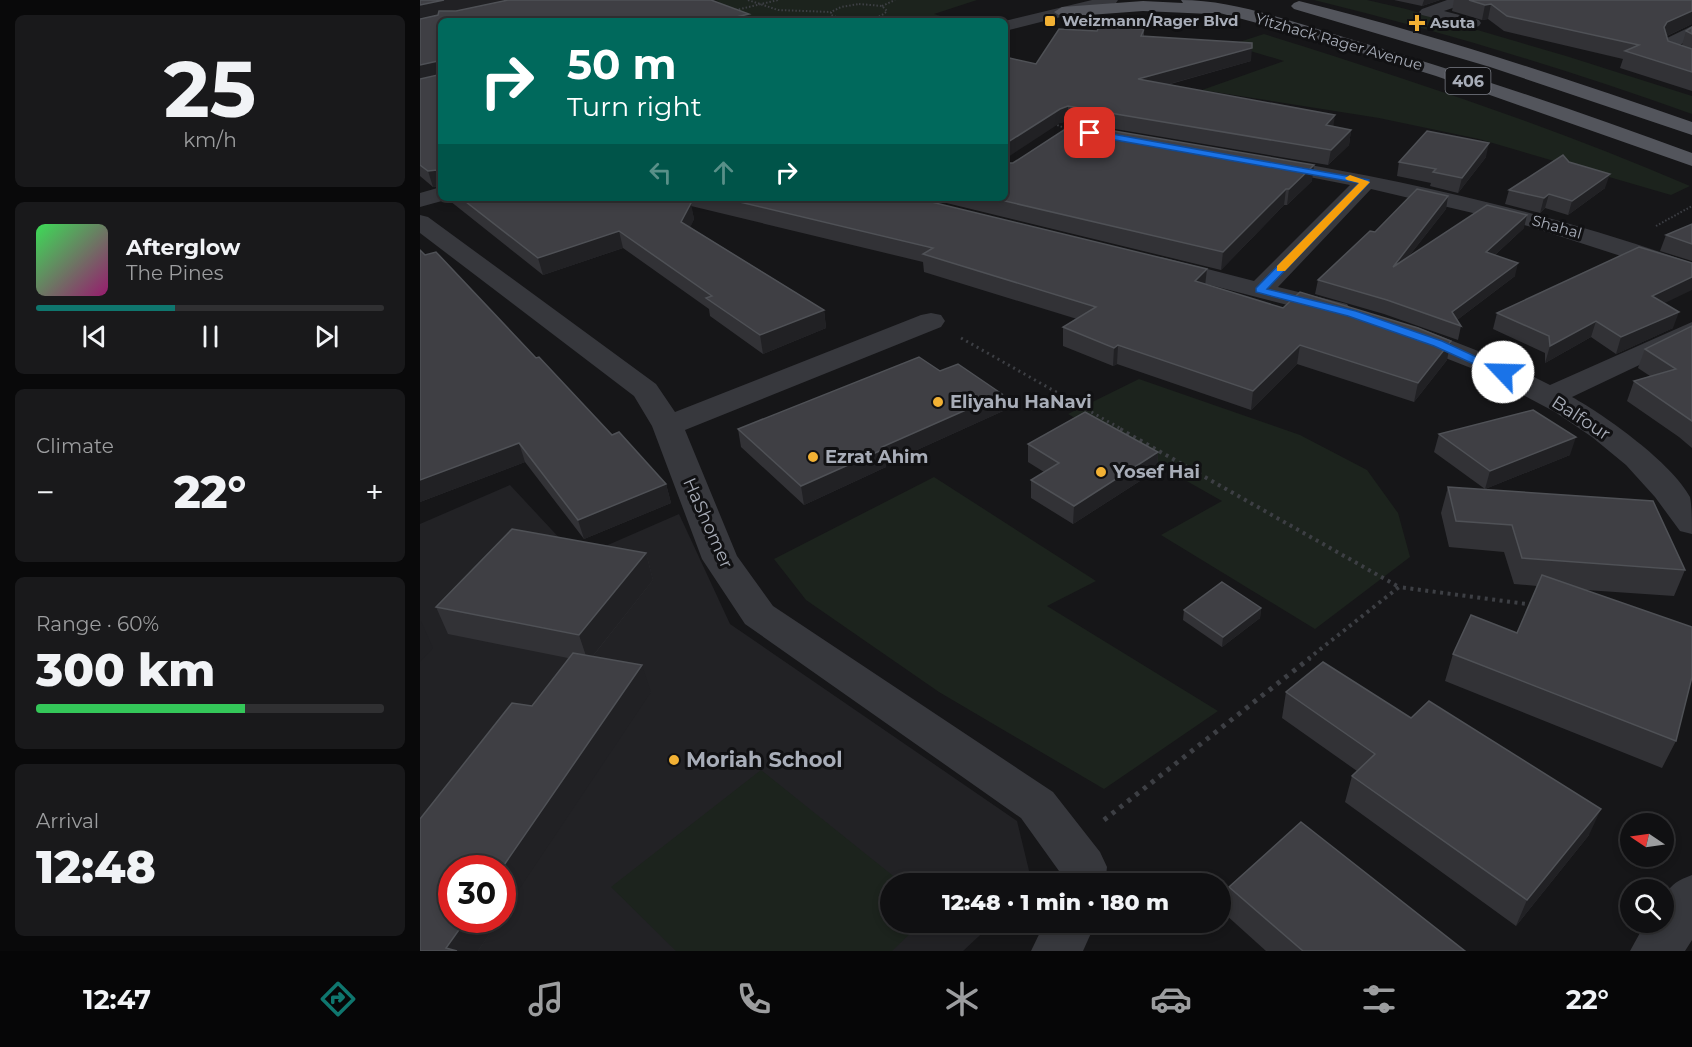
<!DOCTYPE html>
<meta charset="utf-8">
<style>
body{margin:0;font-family:Montserrat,sans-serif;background:#19191b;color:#f1f3f6;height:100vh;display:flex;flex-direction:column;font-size:22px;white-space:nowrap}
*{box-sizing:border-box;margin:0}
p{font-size:20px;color:#9c9d9f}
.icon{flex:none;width:33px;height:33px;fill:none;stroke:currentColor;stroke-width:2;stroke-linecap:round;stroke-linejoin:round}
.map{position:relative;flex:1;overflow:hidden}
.sheet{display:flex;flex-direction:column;gap:15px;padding:15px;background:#09090a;width:420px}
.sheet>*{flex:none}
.guide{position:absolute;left:18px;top:18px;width:570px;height:183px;border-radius:9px;box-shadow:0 3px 9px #0003,0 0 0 2px #303032;background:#00695c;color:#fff;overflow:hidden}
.needle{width:39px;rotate:283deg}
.tools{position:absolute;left:1200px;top:813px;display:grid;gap:12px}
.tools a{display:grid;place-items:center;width:54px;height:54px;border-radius:50%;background:#101012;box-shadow:0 3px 9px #0003,0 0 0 2px #303032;font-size:30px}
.speed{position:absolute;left:18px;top:855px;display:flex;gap:12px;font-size:30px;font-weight:700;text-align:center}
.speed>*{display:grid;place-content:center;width:78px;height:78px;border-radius:50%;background:#101012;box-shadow:0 3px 9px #0003,0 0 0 2px #303032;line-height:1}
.speed .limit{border:9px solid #d22;background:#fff;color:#111}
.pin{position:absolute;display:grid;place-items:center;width:51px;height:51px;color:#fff;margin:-26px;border-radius:12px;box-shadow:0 3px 9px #0006}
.me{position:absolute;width:66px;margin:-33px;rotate:294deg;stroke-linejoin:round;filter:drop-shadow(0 0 4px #0008)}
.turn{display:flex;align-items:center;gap:21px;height:126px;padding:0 30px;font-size:27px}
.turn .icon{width:78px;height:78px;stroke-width:2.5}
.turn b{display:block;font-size:42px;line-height:51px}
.lanes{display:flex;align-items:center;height:57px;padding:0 30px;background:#0003;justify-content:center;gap:30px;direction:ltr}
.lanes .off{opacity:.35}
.big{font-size:45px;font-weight:800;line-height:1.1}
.sheet .card{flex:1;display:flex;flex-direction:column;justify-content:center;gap:9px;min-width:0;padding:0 21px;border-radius:9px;background:#19191b}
.sheet .dial{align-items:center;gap:0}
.dial b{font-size:78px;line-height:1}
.song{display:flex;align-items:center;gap:18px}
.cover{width:72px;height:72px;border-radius:9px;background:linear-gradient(135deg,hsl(130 70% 55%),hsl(320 70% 35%))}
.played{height:6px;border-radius:3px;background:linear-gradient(90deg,#0f766e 40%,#303032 40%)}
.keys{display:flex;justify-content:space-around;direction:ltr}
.heat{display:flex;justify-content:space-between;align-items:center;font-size:33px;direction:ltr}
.charge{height:9px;border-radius:4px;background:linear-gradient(90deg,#34c759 60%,#303032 0)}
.trip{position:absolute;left:460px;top:873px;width:351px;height:60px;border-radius:30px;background:#101012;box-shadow:0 3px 9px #0003,0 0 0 2px #303032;font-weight:800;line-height:60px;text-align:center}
.tabs{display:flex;height:96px;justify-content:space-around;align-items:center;background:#060607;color:#9c9d9f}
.tabs .icon{width:42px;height:42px}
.tabs .active{color:#0f766e}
.tabs b{font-size:27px;color:#f1f3f6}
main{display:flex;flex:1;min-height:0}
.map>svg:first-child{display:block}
.built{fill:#222225;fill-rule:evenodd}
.green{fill:#1c231d}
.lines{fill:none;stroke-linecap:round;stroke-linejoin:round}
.path-far3{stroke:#3d3f44;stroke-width:2;stroke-dasharray:1.5 2;stroke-linecap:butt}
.path-far2{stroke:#3d3f44;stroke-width:3;stroke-dasharray:2 4;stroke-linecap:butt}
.path-far1{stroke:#3d3f44;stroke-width:4;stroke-dasharray:3 4.5;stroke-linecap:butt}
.path{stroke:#3d3f44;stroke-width:5;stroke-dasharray:4 6;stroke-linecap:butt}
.minor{fill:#37383d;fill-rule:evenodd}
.major{fill:#53555c;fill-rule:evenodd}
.wall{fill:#323236}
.shaded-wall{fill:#212124}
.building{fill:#3f3f44;stroke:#4f5156;stroke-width:1.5}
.route{fill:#1a73e8;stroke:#114b97;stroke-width:1.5}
.slow{fill:#f59e0b}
.poi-dot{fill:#f2b134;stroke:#111113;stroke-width:2}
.labels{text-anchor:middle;stroke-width:6;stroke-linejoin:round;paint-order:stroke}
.far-poi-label{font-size:15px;font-weight:bold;fill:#a8adb8;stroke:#111113;text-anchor:start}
.far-street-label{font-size:15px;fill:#a8adb8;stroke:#111113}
.shield{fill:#111113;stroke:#7b7e86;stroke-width:1.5}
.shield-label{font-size:16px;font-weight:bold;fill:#a8adb8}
.poi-label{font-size:18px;font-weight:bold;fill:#a8adb8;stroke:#111113;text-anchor:start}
.street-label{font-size:18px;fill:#a8adb8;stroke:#111113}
.near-poi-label{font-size:21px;font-weight:bold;fill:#a8adb8;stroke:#111113;text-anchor:start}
</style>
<main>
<section class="sheet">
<div class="card dial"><b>25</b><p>km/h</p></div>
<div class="card">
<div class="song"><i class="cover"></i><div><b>Afterglow</b><p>The Pines</p></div></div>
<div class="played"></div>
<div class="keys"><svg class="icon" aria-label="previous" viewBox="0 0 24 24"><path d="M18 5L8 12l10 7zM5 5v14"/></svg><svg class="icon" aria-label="pause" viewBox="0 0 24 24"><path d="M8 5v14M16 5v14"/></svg><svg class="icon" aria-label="next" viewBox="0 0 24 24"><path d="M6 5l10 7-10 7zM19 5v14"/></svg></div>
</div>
<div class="card"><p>Climate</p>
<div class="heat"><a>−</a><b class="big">22°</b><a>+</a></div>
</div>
<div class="card"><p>Range · 60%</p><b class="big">300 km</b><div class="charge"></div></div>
<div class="card"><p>Arrival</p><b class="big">12:48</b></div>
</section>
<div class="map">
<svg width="1272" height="951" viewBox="0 0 1272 951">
<rect width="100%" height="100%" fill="#161618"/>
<!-- built -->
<path class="built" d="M90 485 158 558 259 514 310 624 597 821 612 883 471 884V922L573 923 543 951H0V524ZM32 868H82V920H32Z"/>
<!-- green -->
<g class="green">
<path d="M296 0H557L514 14 537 21H334L319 16Z"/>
<path d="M894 0H947L986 9 1146 56 1272 96V114C1148 70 1022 31 894 0Z"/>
<path d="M844 34C988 79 1131 126 1270 186L1251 195 1059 139 959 118 782 90 864 61 810 45Z"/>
<path d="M719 379 880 435 947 470 978 513 990 557 895 629 741 535 802 501 648 414Z"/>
<path d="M514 477 676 581 627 606 798 711 684 789 519 692 386 600 354 559Z"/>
<path d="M341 770 482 883 471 884V922L501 923 472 951H256L191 887Z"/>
</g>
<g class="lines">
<!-- path-far3 -->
<g class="path-far3">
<path d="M328 0 358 10 411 12"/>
<path d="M439 4 462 6 467 11C452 25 429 23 411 15V12L421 7Z"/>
<path d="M462 6 475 0"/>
<path d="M312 11 358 0"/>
<path d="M634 124 648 129"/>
<path d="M1236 226 1272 206"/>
</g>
<!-- path-far2 -->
<path class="path-far2" d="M541 338 703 430"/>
<!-- path-far1 -->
<g class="path-far1">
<path d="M700 429 979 587"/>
<path d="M888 659 979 587 1114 605"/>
</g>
<!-- path -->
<path class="path" d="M684 820 890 658"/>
<!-- minor -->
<g class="minor">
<path d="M672 0H698L696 3 585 31V21Z"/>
<path d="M1027 0H1049L1047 3 1024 11 1059 20 1061 23 1059 26 1053 28 1002 15 999 12 1002 9Z"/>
<path d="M1272 26V38L1258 46V48L1272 54V65L1244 55 1241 44 1243 40Z"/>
<path d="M850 158C993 182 1134 214 1272 263V279L1108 226 951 189 858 287 927 304 931 310 927 316 918 318 732 270 728 265 732 260 741 257 834 281 930 185 843 168 839 164 843 160Z"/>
<path d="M21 187V198L29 199 0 207V193Z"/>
<path d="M0 215 8 217 236 384 255 412 501 315 511 313 521 315 525 321 521 327 265 430 317 556 353 606 633 792 680 852 687 867 685 884H637L639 871 601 818 325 624 282 559 232 426 214 396 0 233Z"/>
<path d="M1272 322V340L1152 397C1186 416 1252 463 1270 497 1272 506 1272 524 1272 534L1260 531 1235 497 1206 465 1172 437 1135 412 1056 370 977 339 973 333 977 327 987 325 997 327 1076 358 1130 385Z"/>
<path d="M1272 875V940L1265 951H1210L1226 922H1244C1244 895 1244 885 1272 875Z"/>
<path d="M625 922H676L663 951H611Z"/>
</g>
<!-- major -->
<g class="major">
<path d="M761 0C814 0 869 21 920 36 1039 71 1156 110 1272 153V166L1016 76 890 37 796 12 790 14 723 11 642 17 634 12 642 7 723 1 763 3Z"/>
<path d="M879 1C1012 34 1143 77 1272 122V135L1070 67 874 9 871 6 874 3Z"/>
</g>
</g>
<!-- wall -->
<g class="wall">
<path d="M84 0 32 11 329 14 330 21H21V189L20 186 13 187 0 176V19L18 15V14L0 18Z"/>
<path d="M974 0H1020L1002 6Z"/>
<path d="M1034 0H1272V24L1247 36 1248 41 1262 45 1266 31 1272 27V91L1200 68 1203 59 1084 31 1068 19 1062 20 1032 11Z"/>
<path d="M724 29V36L831 61 747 85 913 127 931 130 929 145 908 165 648 121 640 123 616 64 677 31Z"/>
<path d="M1066 157 1038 193 1010 186 1011 183 977 176 979 162Z"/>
<path d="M1149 162 1185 188 1148 215 1125 208 1120 213 1085 204 1089 190Z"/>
<path d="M892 181 867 205H864L801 270 506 198H585Z"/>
<path d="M1028 196 1026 209 989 256 1104 228 1075 255 1095 276 1037 320 1041 326 1038 340 964 314 895 294 898 280 955 232Z"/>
<path d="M29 198H495L785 284 1027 360 994 402 877 364 831 410 697 364 693 366 643 346V327L657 319 504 272 503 262 271 206 274 219 270 227 404 310 406 328 343 354 290 316 289 309 203 248 123 275 30 201Z"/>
<path d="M1272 224V261L1240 251 1246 235Z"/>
<path d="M0 250 116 358 192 435 246 484 251 503 164 539 105 462 0 502Z"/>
<path d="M1244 303 1253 328 1196 354 1171 337 1125 363V353L1073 329 1077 313Z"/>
<path d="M1272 326V448L1259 437 1207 401 1214 381 1230 376 1218 368 1225 349Z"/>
<path d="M520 371 582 394 583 411 466 464V467L384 505 321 447 318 429Z"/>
<path d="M1019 434 1150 455 1065 489 1014 452Z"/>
<path d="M608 444 738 452 737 470 653 524 611 498V480L624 472 608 462Z"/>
<path d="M1028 487 1265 570 1254 596 1166 590 1256 741 1242 768 1025 681 1033 654 1097 633 1117 586 1094 584 1084 552 1029 547 1021 513Z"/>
<path d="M226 553 233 580 173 656 231 692 32 920H79L58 951H0L148 658 28 634 16 607Z"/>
<path d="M841 608 840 618 802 647 763 620 764 610Z"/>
<path d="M866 692 1169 835 1096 926 925 802 932 776 937 771 862 718Z"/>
<path d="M809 887 1045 951H846L805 914Z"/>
</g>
<!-- shaded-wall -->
<g class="shaded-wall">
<path d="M24 0H84L0 18V5Z"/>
<path d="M1004 0H1020L1002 6Z"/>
<path d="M1071 4 1068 19 1062 20 1065 5Z"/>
<path d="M1272 11V24L1242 38 1244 27 1247 22Z"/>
<path d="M329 14 330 21H299Z"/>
<path d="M832 48 831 61 717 93 718 79Z"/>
<path d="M18 61 21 75 0 79V65Z"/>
<path d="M648 106V121L640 123 585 159V144L640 109Z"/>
<path d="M915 115 913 129 906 125Z"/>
<path d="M931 130 929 145 908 165 911 150Z"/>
<path d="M1069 143 1066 157 1038 193 1042 178Z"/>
<path d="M894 165 892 181 867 205 869 189Z"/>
<path d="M17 170 18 180 20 186 13 187 8 171Z"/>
<path d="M1190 174 1185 188 1148 215 1152 201Z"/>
<path d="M866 189 864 205 801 270 803 252Z"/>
<path d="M1129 194 1125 208 1120 213 1124 198Z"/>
<path d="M1028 196 1026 209 970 280 973 267Z"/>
<path d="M271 203 274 219 265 239 261 222Z"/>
<path d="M1107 215 1104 228 1063 266 1066 252Z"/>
<path d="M199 231 203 248 123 275 118 258Z"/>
<path d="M1098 263 1095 276 1033 323 1032 312Z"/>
<path d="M787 269 785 286 775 281Z"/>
<path d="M1272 277V290L1226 312 1232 296Z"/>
<path d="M404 310 406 328 343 354 340 335Z"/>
<path d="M1259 312 1253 328 1196 354 1201 337Z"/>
<path d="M1176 321 1171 337 1125 363 1130 346Z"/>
<path d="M1031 341 1027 360 994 402 998 383Z"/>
<path d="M698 345 697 364 693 366 694 348Z"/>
<path d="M880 345 877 364 831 410 833 391Z"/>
<path d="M582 394 583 411 466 464V467L384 505 381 486 462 447Z"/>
<path d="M1156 437 1150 455 1065 489 1070 471Z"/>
<path d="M99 443 105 462 0 502V480Z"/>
<path d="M738 452 737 470 653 524 654 506Z"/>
<path d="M246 484 251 503 164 539 158 520Z"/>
<path d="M226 553 233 580 168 662 159 635Z"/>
<path d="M841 608 840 618 802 647 803 637Z"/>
<path d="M1 621 13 648 0 662V622Z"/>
<path d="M222 665 231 692 82 915V868Z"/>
<path d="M1181 809 1169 835 1096 926 1107 900Z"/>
<path d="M46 920H79L58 951H28L26 948Z"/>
</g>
<!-- building -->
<g class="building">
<path d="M0 0H24L0 5Z"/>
<path d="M88 0H291L329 14 299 21H21V181L18 180 17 170 8 171 0 165V79L18 75V61L0 65V19L18 15 19 11H36Z"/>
<path d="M1049 0H1272V11L1247 22 1244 27 1248 41 1272 49V72L1205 51 1219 45 1087 16 1071 4 1065 5Z"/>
<path d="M679 27 724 29 721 36 832 43V48L718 79 915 115 906 125 931 130 911 150 648 106 640 109 585 144V57L616 64 639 29 677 31Z"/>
<path d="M1272 27V34L1266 31Z"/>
<path d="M653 124 894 165 869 189H866L803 252 572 198H585V163H593Z"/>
<path d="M1007 131 1069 143 1042 178 1013 172 1016 169 979 162Z"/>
<path d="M1143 155 1149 162 1190 174 1152 201 1129 194 1124 198 1089 190Z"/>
<path d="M997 189 1028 196 973 267 1067 205 1107 215 1066 252 1098 263 1032 312 1041 326 967 300 898 280 950 231 955 232Z"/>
<path d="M41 198H263L271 203 261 222 404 310 340 335 286 298 292 296 199 231 118 258Z"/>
<path d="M303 198H495L787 269 775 281 863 308 880 292 998 328 1031 341 998 383 880 345 833 391 698 345 694 348 643 327 676 307 503 254 513 248Z"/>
<path d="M1272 224V244L1246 235Z"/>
<path d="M1219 247 1272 263V277L1232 296 1259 312 1201 337 1176 321 1130 346 1129 336 1077 313Z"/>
<path d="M0 250 5 255 16 252 116 358 119 357 192 435 199 432 246 484 158 520 99 443 0 480Z"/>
<path d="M1272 326V421L1214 381 1256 369 1225 349Z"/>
<path d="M499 357 520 371 538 364 582 394 462 447 464 449 381 486 318 429Z"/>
<path d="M1113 410 1156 437 1070 471 1019 434Z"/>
<path d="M665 412 738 452 654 506 611 480 639 463 608 444Z"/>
<path d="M1028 487 1233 501 1265 570 1102 558 1092 525 1036 521Z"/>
<path d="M92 529 226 553 159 635 16 607Z"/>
<path d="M1122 575 1272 627V677L1256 741 1033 654 1051 615 1097 633Z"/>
<path d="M802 582 841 608 803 637 764 610Z"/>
<path d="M153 653 222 665 82 868H32V920H46L26 948 37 951H0V819L92 703 112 706Z"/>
<path d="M903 662 991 718 1009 701 1181 809 1107 900 932 776 955 754 866 692Z"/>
<path d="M881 822 1045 951H883L809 887Z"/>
</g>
<!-- route -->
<path class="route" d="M670 130 949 180V183L847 289 936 311 1022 341 1089 372 1083 376 1078 375 1014 346 928 316 836 292V288L939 183 667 135 666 133Z"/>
<!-- slow -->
<path class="slow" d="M930 175 950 182 865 271H857V266L939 183 927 180 925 178Z"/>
<!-- markers -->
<g class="poi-dot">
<rect x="624" y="15" width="12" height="12" rx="3"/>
<path d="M994 14h6v6h6v6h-6v6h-6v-6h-6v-6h6z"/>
<circle cx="518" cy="402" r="6"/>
<circle cx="393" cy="457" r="6"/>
<circle cx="681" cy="472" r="6"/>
<circle cx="254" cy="760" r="6"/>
</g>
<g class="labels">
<!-- far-poi labels -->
<g class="far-poi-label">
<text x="642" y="26">Weizmann/Rager Blvd</text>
<text x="1010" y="28">Asuta</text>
</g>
<!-- far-street labels -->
<g class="far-street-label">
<text transform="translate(919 42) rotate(16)" y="5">Yitzhack Rager Avenue</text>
<text transform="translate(1137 227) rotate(16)" y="5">Shahal</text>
</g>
<!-- shield labels -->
<rect class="shield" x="1025.5" y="68" width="45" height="26" rx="4.5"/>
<g class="shield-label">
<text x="1048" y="87">406</text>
</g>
<!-- poi labels -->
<g class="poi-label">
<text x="530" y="408">Eliyahu HaNavi</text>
<text x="405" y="463">Ezrat Ahim</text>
<text x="693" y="478">Yosef Hai</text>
</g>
<!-- street labels -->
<g class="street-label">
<text transform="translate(1161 418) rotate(33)" y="6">Balfour</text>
<text transform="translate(288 523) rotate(66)" y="6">HaShomer</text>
</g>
<!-- near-poi labels -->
<g class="near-poi-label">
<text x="266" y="767">Moriah School</text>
</g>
</g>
</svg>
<div class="tools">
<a><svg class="needle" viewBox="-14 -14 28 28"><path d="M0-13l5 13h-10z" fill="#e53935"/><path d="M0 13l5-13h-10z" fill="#9c9d9f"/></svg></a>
<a><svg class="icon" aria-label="search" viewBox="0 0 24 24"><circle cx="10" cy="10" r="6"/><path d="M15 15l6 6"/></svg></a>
</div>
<div class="speed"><div class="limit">30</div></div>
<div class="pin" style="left:670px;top:133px;background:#d93025"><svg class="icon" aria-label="arrive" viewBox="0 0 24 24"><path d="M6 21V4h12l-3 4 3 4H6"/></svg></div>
<svg class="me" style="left:1083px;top:372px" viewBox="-20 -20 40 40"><circle r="19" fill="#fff"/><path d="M0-13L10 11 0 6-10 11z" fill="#1a73e8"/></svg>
<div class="trip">12:48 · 1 min · 180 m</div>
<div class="guide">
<div class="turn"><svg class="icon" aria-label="right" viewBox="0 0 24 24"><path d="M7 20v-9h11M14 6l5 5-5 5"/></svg><div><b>50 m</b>Turn right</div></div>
<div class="lanes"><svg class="icon off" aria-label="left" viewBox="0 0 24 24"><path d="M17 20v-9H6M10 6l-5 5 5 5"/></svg><svg class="icon off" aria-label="ahead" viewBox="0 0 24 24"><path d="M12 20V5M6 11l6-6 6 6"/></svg><svg class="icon" aria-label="right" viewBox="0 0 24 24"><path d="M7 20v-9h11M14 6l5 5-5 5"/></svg></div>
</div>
</div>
</main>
<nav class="tabs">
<b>12:47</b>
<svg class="icon active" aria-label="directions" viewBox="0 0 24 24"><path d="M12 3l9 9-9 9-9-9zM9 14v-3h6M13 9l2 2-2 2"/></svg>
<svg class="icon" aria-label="music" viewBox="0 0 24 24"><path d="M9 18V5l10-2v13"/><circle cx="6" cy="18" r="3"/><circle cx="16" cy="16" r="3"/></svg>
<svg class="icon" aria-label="phone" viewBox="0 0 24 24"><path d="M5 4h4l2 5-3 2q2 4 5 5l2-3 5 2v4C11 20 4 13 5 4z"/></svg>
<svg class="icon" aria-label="climate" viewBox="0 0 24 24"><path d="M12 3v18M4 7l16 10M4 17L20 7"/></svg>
<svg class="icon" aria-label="car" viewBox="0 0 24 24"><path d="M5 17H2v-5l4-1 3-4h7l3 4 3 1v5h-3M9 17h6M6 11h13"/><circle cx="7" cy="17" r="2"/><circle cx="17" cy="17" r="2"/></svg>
<svg class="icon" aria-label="filters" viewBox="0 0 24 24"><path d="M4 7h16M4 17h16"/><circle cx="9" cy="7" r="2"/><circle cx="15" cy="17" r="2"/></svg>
<b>22°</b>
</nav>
